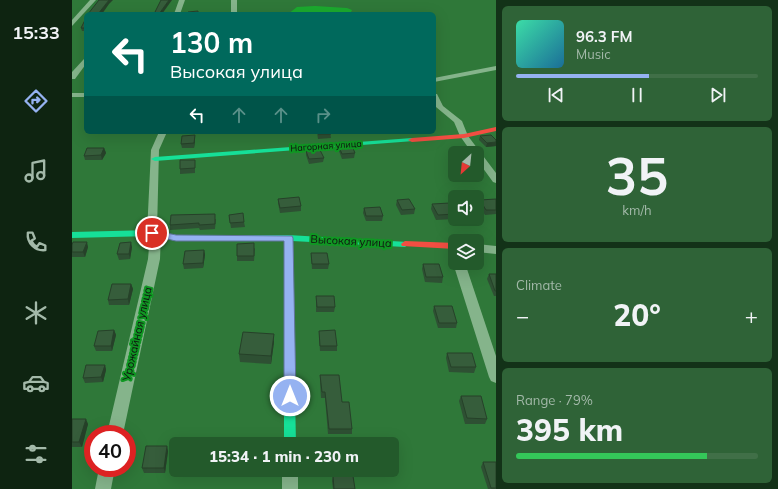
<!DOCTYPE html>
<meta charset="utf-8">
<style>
body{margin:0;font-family:Mulish,sans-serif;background:#2f6337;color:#f1f3f6;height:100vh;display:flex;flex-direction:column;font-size:15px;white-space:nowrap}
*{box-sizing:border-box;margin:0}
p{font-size:13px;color:#a3b9a9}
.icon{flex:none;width:22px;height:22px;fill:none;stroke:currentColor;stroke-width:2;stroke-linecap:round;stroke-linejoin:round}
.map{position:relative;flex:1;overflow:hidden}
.sheet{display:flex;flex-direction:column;gap:6px;padding:6px;background:#133218;width:282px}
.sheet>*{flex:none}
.top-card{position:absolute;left:12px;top:12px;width:352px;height:122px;border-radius:6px;box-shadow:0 4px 16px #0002;background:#00695c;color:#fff;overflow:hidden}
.needle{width:26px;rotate:207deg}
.buttons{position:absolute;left:376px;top:146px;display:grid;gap:8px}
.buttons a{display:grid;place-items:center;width:36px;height:36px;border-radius:6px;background:#235a2b;box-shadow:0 4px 16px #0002;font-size:20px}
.speed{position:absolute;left:12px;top:425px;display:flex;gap:8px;font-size:20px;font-weight:700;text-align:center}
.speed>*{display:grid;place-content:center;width:52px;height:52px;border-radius:50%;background:#235a2b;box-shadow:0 4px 16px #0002;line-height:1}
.speed .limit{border:6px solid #d22;background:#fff;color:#111}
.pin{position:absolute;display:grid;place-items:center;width:34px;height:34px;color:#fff;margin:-17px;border:2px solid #fff;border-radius:50%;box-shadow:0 1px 4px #0007}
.me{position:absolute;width:44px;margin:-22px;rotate:0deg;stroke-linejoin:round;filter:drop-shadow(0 0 3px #0008)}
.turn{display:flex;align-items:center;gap:14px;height:84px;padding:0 20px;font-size:18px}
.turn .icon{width:52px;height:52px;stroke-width:2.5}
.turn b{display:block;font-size:28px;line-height:34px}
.lanes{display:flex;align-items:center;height:38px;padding:0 20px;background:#0003;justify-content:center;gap:20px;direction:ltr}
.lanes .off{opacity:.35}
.big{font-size:30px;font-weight:800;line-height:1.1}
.sheet .widget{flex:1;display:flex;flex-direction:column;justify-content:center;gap:6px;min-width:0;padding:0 14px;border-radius:6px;background:#2f6337}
.sheet .dial{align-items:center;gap:0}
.dial b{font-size:52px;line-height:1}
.song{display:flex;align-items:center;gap:12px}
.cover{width:48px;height:48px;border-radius:6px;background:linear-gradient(135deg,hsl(160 70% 55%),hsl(200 70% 35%))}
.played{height:4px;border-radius:2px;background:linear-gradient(90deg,#95b2f1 55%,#406f47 55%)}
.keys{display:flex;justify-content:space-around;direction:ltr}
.heat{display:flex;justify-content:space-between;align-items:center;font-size:22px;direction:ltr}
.charge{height:6px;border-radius:3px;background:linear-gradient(90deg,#34c759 79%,#406f47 0)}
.trip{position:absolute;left:97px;top:437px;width:230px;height:40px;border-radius:6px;background:#235a2b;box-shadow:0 4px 16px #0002;font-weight:800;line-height:40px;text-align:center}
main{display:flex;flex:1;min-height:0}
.dock{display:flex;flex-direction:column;width:72px;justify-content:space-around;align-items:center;background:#0e2411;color:#a3b9a9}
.dock .icon{width:28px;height:28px}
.dock .on{color:#95b2f1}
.dock b{font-size:18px;color:#f1f3f6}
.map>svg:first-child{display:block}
.green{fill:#1baa2e}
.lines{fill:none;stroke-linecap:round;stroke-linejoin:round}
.street{fill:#85b48b;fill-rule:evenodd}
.fast{fill:#16e098;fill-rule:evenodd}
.jam{fill:#f24e42;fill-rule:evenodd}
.wall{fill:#2e5033}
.shaded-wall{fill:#264129}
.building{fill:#365d3b;stroke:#264129}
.route{fill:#95b2f1;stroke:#61749d}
.labels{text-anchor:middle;stroke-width:4;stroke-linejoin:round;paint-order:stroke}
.far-street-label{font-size:9px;fill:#111;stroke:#109723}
.street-label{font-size:11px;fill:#111;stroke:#109723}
</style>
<main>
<nav class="dock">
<b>15:33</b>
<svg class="icon on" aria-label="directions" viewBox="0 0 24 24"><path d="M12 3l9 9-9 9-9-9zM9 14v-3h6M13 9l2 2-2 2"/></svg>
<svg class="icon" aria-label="music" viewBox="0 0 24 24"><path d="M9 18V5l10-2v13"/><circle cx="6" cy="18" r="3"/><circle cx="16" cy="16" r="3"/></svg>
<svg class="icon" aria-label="phone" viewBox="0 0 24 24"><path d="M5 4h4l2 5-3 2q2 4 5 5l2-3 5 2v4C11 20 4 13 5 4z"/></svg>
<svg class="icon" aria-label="climate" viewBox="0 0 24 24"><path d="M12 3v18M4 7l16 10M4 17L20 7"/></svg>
<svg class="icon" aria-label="car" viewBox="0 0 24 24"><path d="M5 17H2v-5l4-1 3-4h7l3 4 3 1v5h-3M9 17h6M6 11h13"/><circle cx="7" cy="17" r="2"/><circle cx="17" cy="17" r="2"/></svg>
<svg class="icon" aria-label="filters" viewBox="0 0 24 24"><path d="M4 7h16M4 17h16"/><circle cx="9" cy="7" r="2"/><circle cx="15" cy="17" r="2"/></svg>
</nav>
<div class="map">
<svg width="424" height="489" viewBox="0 0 424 489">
<rect width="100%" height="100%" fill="#2f7839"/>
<!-- green -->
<path class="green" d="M243 6 275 8 280 10 278 14H216L225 7Z"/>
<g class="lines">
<!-- street -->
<g class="street">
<path d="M18 0H24L0 26V20Z"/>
<path d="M107 0H113L108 14H102Z"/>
<rect x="159" y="0" width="6" height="14"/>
<path d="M14 58V64L3 79H0V72L12 59Z"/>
<path d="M424 66V70L362 82V78Z"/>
<rect x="0" y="93" width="14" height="4"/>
<path d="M362 94H365L371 106 390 121 396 136 424 173V183L421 182 405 160V153H400L388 136 382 122 364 107 362 103Z"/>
<path d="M87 132H95L87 150 85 231 89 234 88 259 51 434H35L76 259 78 236 75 233 79 150Z"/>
<path d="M405 244 424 246V254L405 252Z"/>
<path d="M383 260V263H393L424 356V383L419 381 417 377 381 263Z"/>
<path d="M27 468H43L39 489H23Z"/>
<rect x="210" y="470" width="16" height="19"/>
</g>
<!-- fast -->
<g class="fast">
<path d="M340 138 344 140 342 141 83 161 79 159 83 157Z"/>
<path d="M80 230 104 235H216L336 242 337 244 333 247 220 241 224 444H212V241H104L80 236 0 238V232Z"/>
</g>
<!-- jam -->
<g class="jam">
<path d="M424 127V131L392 138 340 142 336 140 340 138 392 134Z"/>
<path d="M333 241 383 243V249L330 246 329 244Z"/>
</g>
</g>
<!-- wall -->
<g class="wall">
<path d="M14 18V31H10L9 28Z"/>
<path d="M245 132H258L259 138 246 139Z"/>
<path d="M123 135V140L122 148H110L109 144Z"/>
<path d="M408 136 424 146 414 147 407 140Z"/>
<path d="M267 147 283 153 282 158 270 159 267 151Z"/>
<path d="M32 148 34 153 30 160H13L12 156Z"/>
<path d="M234 151 252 158 251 162 237 164 234 155Z"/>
<path d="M123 160V173L108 174V169Z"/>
<path d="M405 168 408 172 406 176 390 178 388 175H405Z"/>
<path d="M206 199 229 206V211L208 213 206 203Z"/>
<path d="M424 199V214L413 215 407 205 408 200Z"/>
<path d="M325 200 343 209 342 214 329 215 324 205Z"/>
<path d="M360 204 383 214 382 219 364 220 359 209Z"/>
<path d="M292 208 311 216 310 221H294L291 213Z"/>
<path d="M157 215 172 222 173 227 159 228Z"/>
<path d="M144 219 143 229 128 230 127 228 98 230V225Z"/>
<path d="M0 245 16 247 13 257H0Z"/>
<path d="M60 247 58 259 47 260 45 254Z"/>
<path d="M183 248 182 261H165V256Z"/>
<path d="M132 250 133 255 131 268 112 269 111 264Z"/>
<path d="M239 253 257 264 256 269H240Z"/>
<path d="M351 264 371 277 370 283 353 282 350 269Z"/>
<path d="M417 274H424V296H422L415 279Z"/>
<path d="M59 284 61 289 57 305H37L36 300Z"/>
<path d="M244 296 263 307 262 312H244Z"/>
<path d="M362 306 385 323 384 328H366L361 311Z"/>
<path d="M42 330 44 335 40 351H24L22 346Z"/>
<path d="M247 331 265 346V351H248L247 336Z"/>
<path d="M202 342 199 364 168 362 167 354Z"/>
<path d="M375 353 404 367 402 373 377 372 374 358Z"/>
<path d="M33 365 34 370 31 382 13 383 11 378Z"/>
<path d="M248 375 270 402 280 429V434H256L253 398H249L248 381Z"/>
<path d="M389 396 415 419 413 424H393L387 401Z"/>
<path d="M0 419 16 424 10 447H0Z"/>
<path d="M96 451 93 473H72L70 468Z"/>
<path d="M411 462H424V489H416L409 467Z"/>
<rect x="177" y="470" width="21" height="5"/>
<path d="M261 476 283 489H261L260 481Z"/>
</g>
<!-- shaded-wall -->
<g class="shaded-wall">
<path d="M37 0H41L37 4 30 14H26Z"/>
<path d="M97 0H100L90 14H87Z"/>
<path d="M123 135V140L122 148V143Z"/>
<path d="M424 142V146L414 147 415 143Z"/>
<path d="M32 148 34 153 30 160 29 155Z"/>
<path d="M15 242 16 247 13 257 11 252Z"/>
<path d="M59 242 60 247 58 259 57 254Z"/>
<path d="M132 250 133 255 131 268V263Z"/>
<path d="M59 284 61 289 57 305 56 299Z"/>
<path d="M42 330 44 335 40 351 39 346Z"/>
<path d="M202 334V342L199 364V356Z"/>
<path d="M33 365 34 370 31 382 29 377Z"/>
<path d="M14 419 16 424 10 447 7 442Z"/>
<path d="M95 446 96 451 93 473 92 468Z"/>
</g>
<!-- building -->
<g class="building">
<path d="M27 0H37L26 14H16Z"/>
<path d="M89 0H97L87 14 83 12Z"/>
<path d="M126 11V14H116V12Z"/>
<path d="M14 18V28H9Z"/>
<path d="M246 132H258L259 134H246Z"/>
<path d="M123 135 122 143 109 144 110 136Z"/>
<path d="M419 135 424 140V142L415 143 408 136Z"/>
<path d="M280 146 283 153 270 154 267 147Z"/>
<path d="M15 148H32L29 155 12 156Z"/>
<path d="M248 150 252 158 237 159 234 151Z"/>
<path d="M108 160H123V168L108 169Z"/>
<path d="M405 168 408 172H405Z"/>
<path d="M227 197 229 206 208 208 206 199Z"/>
<path d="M337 199 343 209 330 210 325 200Z"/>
<path d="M424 199V210H414L408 200Z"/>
<path d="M378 203 383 214 366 215 360 204Z"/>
<path d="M308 207 311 216H294L292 208Z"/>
<path d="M171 213 172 222 158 223 157 215Z"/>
<path d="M143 214V224L127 225V223L98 225 99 215Z"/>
<path d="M1 242H15L11 252H0V245Z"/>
<path d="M59 242 57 254H45L48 243Z"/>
<path d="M182 243V256H165V244Z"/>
<path d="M132 250 131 263 111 264 113 251Z"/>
<path d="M239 253H255L257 264H240Z"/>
<path d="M351 264H367L371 277H354Z"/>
<path d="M417 274H424V291H423Z"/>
<path d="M40 284H59L56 299 36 300Z"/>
<path d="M244 296H262L263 307H245Z"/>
<path d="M362 306H380L385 323H367Z"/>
<path d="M42 330 39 346H22L26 331Z"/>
<path d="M263 330 265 346H248L247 331Z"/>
<path d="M171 332 202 334 199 356 167 354Z"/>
<path d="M375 353H400L404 367H379Z"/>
<path d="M14 365H33L29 377 11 378Z"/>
<path d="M248 375H267L270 402H277L280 429H257L253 392H250Z"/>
<path d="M389 396H409L415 419 395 418Z"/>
<path d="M0 419H14L7 442H0Z"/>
<path d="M74 446H95L92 468H70Z"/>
<path d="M411 462H424V488H419Z"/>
<path d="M261 476H281L283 489H262Z"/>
</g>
<!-- route -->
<path class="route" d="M80 230 104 235 220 236 221 238 224 396 222 400 218 402 213 400 212 396V241H104L77 235 75 233 77 231Z"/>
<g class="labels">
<!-- far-street labels -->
<g class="far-street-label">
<text transform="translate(254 146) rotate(-4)" y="3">Нагорная улица</text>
</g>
<!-- street labels -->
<g class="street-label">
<text transform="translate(279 241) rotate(3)" y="4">Высокая улица</text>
<text transform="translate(65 334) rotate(-77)" y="4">Урожайная улица</text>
</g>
</g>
</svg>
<div class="buttons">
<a><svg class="needle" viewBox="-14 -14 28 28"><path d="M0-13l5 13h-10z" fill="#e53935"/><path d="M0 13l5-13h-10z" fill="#a3b9a9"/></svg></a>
<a><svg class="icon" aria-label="sound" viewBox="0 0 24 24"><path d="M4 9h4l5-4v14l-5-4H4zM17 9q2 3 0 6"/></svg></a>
<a><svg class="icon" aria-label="layers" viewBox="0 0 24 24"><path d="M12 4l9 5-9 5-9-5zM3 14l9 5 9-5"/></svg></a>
</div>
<div class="speed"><div class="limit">40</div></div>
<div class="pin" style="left:80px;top:233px;background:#d93025"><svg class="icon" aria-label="arrive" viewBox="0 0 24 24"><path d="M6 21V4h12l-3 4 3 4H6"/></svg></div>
<svg class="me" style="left:218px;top:396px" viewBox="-20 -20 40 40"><circle r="17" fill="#95b2f1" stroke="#fff" stroke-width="3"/><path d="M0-11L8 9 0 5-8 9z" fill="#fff"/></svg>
<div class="trip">15:34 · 1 min · 230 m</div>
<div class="top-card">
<div class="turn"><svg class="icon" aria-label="left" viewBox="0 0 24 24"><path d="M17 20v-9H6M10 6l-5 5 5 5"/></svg><div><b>130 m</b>Высокая улица</div></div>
<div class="lanes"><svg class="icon" aria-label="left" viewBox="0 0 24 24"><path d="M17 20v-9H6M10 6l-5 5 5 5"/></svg><svg class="icon off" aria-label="ahead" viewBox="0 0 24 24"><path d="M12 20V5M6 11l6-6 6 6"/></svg><svg class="icon off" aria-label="ahead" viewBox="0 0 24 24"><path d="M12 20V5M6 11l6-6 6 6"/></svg><svg class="icon off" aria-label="right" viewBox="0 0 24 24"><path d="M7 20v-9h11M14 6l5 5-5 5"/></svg></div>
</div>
</div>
<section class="sheet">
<div class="widget">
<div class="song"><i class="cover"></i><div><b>96.3 FM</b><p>Music</p></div></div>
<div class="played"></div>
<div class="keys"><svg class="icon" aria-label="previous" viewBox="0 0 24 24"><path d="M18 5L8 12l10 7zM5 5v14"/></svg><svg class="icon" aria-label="pause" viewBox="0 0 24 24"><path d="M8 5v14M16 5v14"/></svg><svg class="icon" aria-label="next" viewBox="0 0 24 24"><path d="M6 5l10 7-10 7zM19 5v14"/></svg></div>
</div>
<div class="widget dial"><b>35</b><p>km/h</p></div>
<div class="widget"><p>Climate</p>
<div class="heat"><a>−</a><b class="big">20°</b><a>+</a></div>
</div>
<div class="widget"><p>Range · 79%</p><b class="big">395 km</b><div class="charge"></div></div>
</section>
</main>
